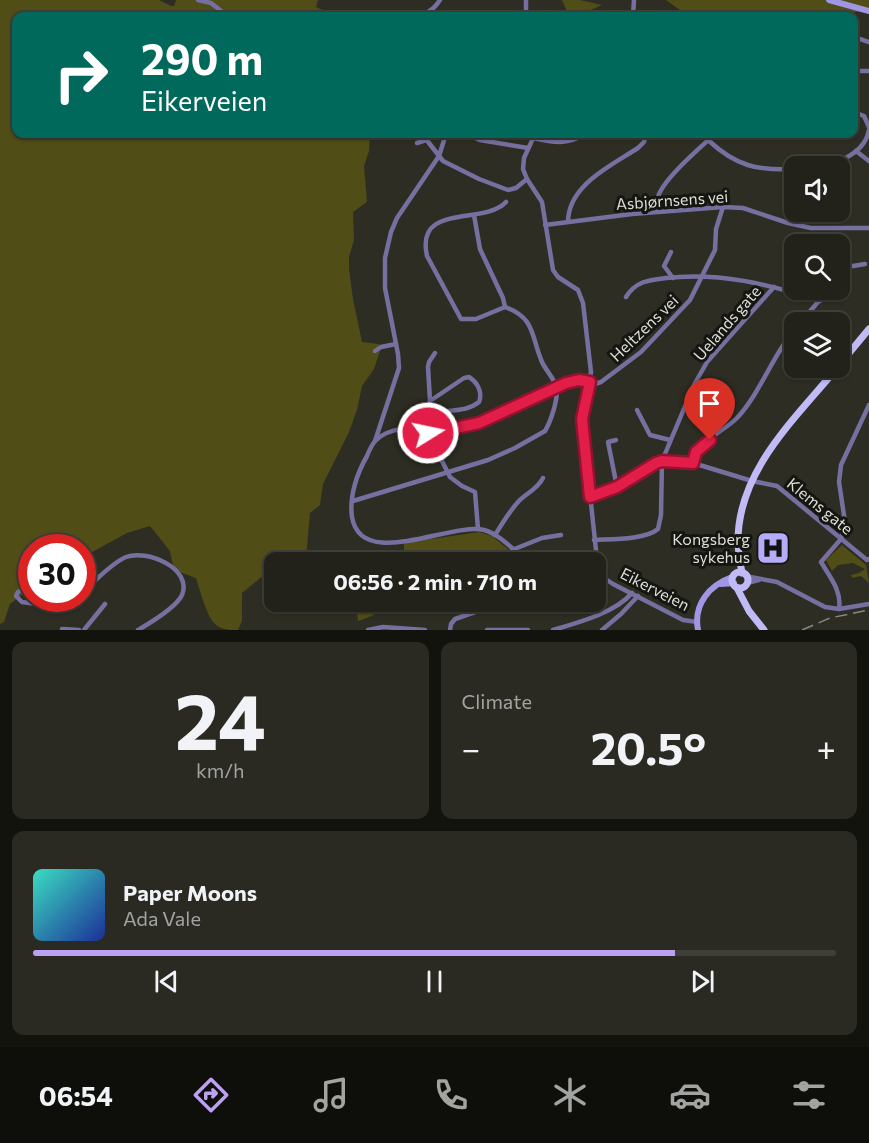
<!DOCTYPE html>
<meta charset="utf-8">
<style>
body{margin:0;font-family:Commissioner,sans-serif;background:#2a2a23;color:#f1f3f6;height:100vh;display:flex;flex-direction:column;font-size:22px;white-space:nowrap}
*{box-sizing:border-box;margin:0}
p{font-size:20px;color:#a2a4a2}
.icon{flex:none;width:33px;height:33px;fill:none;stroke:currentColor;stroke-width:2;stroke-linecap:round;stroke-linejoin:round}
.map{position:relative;height:630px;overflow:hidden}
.side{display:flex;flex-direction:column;gap:12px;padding:12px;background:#13130e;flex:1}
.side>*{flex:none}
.top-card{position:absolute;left:12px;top:12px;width:846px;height:126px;border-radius:12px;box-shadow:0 2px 4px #0004,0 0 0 2px #3f3f39;background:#00695c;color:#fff;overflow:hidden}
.buttons{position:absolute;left:784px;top:156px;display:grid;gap:12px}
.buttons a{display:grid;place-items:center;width:66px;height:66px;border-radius:12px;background:#22221a;box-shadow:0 2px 4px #0004,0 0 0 2px #3f3f39;font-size:30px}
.speed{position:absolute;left:18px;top:534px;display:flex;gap:12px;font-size:30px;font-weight:700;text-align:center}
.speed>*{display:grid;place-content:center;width:78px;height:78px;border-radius:50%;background:#22221a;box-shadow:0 2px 4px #0004,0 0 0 2px #3f3f39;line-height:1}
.speed .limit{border:9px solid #d22;background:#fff;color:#111}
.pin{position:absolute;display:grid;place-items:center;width:51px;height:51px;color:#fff;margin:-62px -26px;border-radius:50% 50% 50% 0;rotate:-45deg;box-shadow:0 0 6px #0007}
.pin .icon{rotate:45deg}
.me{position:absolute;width:66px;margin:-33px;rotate:80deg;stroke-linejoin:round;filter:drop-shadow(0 0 4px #0008)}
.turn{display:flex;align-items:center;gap:21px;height:126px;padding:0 30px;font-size:27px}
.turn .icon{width:78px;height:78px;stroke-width:2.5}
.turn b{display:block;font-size:42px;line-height:51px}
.big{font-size:45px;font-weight:700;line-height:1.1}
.side .tile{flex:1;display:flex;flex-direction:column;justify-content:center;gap:9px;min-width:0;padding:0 21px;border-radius:12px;background:#2a2a23}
.side .dial{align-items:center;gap:0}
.dial b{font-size:78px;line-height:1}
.song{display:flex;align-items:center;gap:18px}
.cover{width:72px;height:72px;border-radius:9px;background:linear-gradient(135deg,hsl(170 70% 55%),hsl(230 70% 35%))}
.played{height:6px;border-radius:3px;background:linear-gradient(90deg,#bca0f2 80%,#3f3f39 80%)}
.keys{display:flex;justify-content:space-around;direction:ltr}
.heat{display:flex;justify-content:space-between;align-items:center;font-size:33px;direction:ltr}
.side .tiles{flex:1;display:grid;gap:12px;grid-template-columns:1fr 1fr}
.tile:last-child{grid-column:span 2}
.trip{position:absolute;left:264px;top:552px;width:342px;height:60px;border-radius:12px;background:#22221a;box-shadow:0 2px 4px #0004,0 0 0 2px #3f3f39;font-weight:700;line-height:60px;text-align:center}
.menu{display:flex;height:96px;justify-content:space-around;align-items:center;background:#0e0e0a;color:#a2a4a2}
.menu .icon{width:42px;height:42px}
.menu .current{color:#bca0f2}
.menu b{font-size:27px;color:#f1f3f6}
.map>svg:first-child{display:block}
.green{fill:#504d17}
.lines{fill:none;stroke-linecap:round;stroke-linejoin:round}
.minor{stroke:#7670a1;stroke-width:4.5}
.secondary{stroke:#a096e3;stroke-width:6}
.primary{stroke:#c0baf6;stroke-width:7}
.rail{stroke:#8a8a82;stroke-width:1.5;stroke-dasharray:12 6;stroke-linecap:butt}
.route-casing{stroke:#92132f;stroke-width:15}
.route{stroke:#e11d48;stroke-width:10}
.labels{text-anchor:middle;stroke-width:6;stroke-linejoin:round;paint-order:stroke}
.street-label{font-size:16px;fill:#deded7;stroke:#151511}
.poi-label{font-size:16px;fill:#deded7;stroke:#151511;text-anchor:end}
</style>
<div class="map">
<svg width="869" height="630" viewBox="0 0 869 630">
<rect width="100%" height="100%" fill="#2d2d23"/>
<!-- green -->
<g class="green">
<path d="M0 0H159L171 6H174L176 0H318L316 7 336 16H16V134H370L369 151 364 166 367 202 353 212 354 240 349 257V269L353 299 362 342 379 344 380 351 374 369 362 386 357 410 349 432 323 484 320 505 310 513 306 558 302 562H274V588L264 575 242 593V621L238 630C230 630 221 630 215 624 206 615 200 590 196 578L174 570 170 551 150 526 127 533 83 557 82 548H32L31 588 10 604 4 622 0 624Z"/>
<path d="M562 0H580L602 5 577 16H569Z"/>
<path d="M666 0H869V10L855 12 850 16H783V11L780 16H688Z"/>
<path d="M479 532 492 536 523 562H405L403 558 404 553V543Z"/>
<path d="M842 545 866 565 869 583 861 576 852 578 851 575 859 573 865 569 853 563 838 565 832 571 826 560Z"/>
<path d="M356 602H386L372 616 358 621Z"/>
</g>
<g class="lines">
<!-- minor -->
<g class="minor">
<path d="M198 0 211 3 225 14 234 16"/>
<path d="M526 0V16"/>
<path d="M411 15C425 15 432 12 440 0"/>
<path d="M633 16 634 0"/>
<path d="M854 37 869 42"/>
<path d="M854 71H869"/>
<path d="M854 112 864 116 869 127"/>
<path d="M422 134 443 161 479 179 508 190 516 188 527 179"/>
<path d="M465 134 480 140 528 148"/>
<path d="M535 134 524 158 523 169 527 179 542 202 553 270 558 277 578 290 583 303 591 372 582 419 598 569 604 578 613 584 683 620 697 622"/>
<path d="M533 138C555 143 566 145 586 134"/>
<path d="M708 140C736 166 757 171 795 169"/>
<path d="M417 143 426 140"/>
<path d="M856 151 869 161"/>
<path d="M817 166C838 164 865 153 869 130"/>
<path d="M657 211C657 207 657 201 658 197 663 179 701 147 715 134"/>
<path d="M474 215 480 249 503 298 505 307"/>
<path d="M568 222C568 185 612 165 638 148L644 142 646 134"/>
<path d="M545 225 632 214 723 207 743 208 788 223 811 228H869"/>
<path d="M671 252 664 266 673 278"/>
<path d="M840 274 847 267 865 264"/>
<path d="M626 297C636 281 649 280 666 278 719 272 769 284 820 301"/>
<path d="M505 307 476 319H461L427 256C415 202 484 226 506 202"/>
<path d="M801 322 828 290"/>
<path d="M375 351 381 347 396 344"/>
<path d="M435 353 429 362 428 367 430 401 428 433 450 477 462 486 475 492 478 529"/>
<path d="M589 386 601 382 641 352 690 300 715 250 716 229 723 207"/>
<path d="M637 410 650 435 670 440"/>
<path d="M429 415C446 408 464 414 479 402 483 392 477 382 469 377L464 378 430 401"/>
<path d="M616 440 608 442 617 487"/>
<path d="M375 441 399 368 398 354 385 288V258L391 232 397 218 439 156 446 134"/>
<path d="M693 463C696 442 723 432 737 418 761 392 772 356 795 329"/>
<path d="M590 497 617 487 656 463 682 461 693 463 752 481 777 486 867 560 869 559"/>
<path d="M353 501 488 460 515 448 545 431C551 421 557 402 557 390 556 380 546 371 542 362 531 337 536 318 505 307"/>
<path d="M495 535C502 524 509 512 518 502 526 493 537 490 543 478"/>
<path d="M594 540C611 539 645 540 658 529L661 515 662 461 694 385 707 362 774 287"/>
<path d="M512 550 542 538 561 535"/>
<path d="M82 555 86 553"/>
<path d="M528 562C515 552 500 534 484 530 450 522 361 571 352 517 349 497 357 473 367 456 369 451 372 444 376 440 396 422 427 430 451 429 460 428 470 426 478 424 507 416 539 397 566 383L579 380 590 382"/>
<path d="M745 576 777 582 825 607 839 609 869 604"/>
<path d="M747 583 759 580"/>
<path d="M32 584 18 592 16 596 22 602C40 605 56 607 74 598"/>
<path d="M82 592C96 581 110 564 126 557 146 549 193 568 182 595 176 608 150 623 138 630"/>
<path d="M839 609C842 591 830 577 821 562L841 539 845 522 839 482 841 465 869 405"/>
<path d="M62 629 79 630"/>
<path d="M84 630 105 604"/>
<path d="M368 630 383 627 425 630"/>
<path d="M450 630 451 624 455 619 504 602"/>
<path d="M487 630H528"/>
<path d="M553 630C577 623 615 613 632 593"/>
<path d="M602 630 621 614 638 596"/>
</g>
<!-- secondary -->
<g class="secondary">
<path d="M829 0 869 11"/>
<path d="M721 584 734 583"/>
<path d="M698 630C693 604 710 585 732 577"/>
</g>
<!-- primary -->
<g class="primary">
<path d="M840 364 869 329"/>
<circle cx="740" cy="580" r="8"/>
<path d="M742 573C740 562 738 552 738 541 738 470 796 418 837 368"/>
<path d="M737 588 749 611 764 630"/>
</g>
<!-- rail -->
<path class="rail" d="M802 630 830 618 869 610"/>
</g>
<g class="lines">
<!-- route casing -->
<g class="route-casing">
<path id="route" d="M428 433V428L451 429 479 423 566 383 579 380 590 382 582 419 590 497 617 487 656 463 662 461 693 463 696 452 710 440"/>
</g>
<!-- route -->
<use href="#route" class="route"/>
</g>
<!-- icons -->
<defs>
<g id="hospital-square" transform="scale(1.725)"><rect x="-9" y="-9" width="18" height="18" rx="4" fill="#b5acf8" stroke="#151511"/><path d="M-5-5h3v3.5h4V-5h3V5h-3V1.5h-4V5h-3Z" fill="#111"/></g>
</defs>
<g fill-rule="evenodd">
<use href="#hospital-square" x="773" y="548"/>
</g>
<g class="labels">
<!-- street labels -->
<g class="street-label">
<text transform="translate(672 200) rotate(-4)" y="6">Asbjørnsens vei</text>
<text transform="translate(727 323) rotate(-49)" y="6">Uelands gate</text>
<text transform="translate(644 328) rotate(-44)" y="6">Heltzens vei</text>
<text transform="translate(820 506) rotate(39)" y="6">Klems gate</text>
<text transform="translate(655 589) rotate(27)" y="6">Eikerveien</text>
</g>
<!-- poi labels -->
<g class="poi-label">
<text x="750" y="545">Kongsberg<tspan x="750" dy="18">sykehus</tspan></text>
</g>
</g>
</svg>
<div class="buttons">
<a><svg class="icon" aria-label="sound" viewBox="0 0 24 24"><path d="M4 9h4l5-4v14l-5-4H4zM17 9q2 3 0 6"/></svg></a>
<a><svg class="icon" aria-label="search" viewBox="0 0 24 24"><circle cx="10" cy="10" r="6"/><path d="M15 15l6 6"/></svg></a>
<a><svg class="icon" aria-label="layers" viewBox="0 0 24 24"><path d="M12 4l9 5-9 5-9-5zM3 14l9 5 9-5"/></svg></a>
</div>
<div class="speed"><div class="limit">30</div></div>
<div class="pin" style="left:710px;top:440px;background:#d93025"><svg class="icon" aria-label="arrive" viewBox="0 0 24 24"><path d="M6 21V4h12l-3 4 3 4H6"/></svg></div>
<svg class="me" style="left:428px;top:433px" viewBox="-20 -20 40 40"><circle r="17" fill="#e11d48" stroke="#fff" stroke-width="3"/><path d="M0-11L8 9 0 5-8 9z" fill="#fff"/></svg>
<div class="trip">06:56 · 2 min · 710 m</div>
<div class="top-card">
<div class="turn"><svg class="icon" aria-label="right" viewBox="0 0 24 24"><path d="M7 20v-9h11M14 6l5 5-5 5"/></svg><div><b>290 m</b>Eikerveien</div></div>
</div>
</div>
<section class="side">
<div class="tiles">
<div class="tile dial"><b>24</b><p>km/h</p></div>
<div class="tile"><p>Climate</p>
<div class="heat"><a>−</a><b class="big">20.5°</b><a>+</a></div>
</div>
<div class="tile">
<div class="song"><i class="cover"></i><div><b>Paper Moons</b><p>Ada Vale</p></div></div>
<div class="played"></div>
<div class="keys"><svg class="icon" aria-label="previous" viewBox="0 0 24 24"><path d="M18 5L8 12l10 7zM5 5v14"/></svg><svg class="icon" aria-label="pause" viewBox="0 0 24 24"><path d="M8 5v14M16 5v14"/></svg><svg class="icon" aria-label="next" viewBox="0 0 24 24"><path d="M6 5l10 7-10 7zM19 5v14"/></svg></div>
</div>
</div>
</section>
<nav class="menu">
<b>06:54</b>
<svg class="icon current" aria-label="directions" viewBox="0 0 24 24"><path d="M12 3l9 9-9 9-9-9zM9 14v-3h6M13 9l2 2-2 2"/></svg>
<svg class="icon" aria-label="music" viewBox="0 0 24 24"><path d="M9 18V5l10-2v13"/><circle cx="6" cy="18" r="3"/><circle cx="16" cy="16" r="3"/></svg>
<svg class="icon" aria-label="phone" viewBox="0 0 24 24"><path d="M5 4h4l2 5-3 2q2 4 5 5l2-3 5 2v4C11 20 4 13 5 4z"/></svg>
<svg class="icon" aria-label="climate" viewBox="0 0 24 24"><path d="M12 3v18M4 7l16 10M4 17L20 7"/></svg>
<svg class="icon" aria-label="car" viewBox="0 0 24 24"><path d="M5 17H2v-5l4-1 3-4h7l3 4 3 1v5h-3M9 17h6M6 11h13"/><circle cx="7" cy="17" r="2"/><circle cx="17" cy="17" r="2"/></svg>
<svg class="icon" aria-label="filters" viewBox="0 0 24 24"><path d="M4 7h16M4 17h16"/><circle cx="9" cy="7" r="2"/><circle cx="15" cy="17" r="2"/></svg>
</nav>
